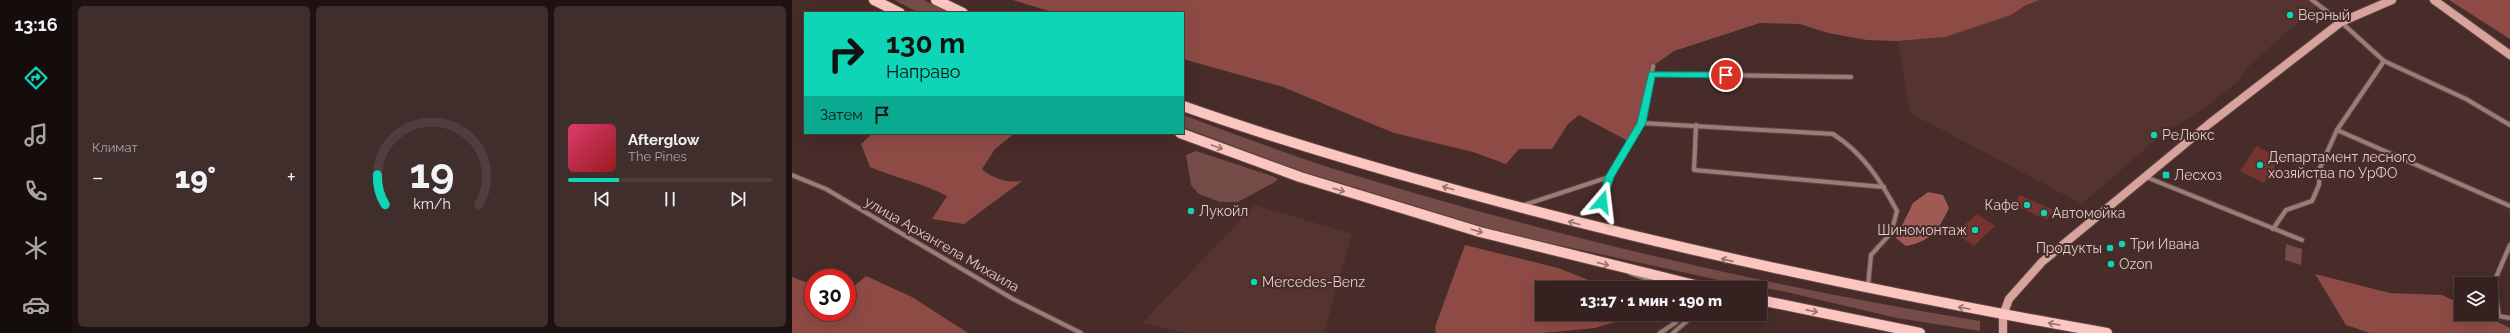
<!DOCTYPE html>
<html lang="ru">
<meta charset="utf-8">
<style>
body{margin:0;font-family:Raleway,sans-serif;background:#402e2c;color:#f1f3f6;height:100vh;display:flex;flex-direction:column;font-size:15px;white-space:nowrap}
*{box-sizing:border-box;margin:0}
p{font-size:13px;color:#aaa3a4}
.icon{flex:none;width:22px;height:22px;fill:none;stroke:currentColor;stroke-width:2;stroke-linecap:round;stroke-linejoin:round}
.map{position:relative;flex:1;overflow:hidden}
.details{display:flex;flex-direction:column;gap:6px;padding:6px;background:#1d1211;width:720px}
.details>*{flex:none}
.top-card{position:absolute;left:12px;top:12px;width:380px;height:122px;border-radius:0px;box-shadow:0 4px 16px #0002,0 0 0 1px #4f3e3d;background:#0dd5b5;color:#111;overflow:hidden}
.tools{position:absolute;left:1662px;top:277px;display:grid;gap:8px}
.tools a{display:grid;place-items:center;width:44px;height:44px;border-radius:0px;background:#35211f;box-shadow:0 4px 16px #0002,0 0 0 1px #4f3e3d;font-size:20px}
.speed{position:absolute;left:12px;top:269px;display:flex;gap:8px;font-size:20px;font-weight:700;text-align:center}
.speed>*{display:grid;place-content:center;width:52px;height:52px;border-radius:50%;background:#35211f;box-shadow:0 4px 16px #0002,0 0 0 1px #4f3e3d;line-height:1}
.speed .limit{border:6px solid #d22;background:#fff;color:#111}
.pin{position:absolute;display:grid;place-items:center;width:34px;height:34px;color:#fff;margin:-17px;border:2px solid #fff;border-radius:50%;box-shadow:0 1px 4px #0007}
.me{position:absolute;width:44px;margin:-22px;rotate:17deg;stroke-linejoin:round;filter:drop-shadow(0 0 3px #0008)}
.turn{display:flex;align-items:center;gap:14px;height:84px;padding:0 16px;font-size:18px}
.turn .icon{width:52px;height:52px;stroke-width:2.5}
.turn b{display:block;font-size:28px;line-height:34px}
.then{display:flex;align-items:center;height:38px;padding:0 16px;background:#0003;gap:8px;font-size:15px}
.big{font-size:30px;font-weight:800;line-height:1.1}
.details .card{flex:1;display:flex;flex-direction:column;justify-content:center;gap:6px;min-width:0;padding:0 14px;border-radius:6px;background:#402e2c}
.details .dial{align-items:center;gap:0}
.dial svg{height:104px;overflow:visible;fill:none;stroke:#4f3e3d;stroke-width:7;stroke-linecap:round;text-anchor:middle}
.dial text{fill:#f1f3f6;stroke:none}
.song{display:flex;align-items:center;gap:12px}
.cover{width:48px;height:48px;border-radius:6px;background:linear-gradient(135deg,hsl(340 70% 55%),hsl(0 70% 35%))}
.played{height:4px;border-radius:2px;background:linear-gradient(90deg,#0dd5b5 25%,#4f3e3d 25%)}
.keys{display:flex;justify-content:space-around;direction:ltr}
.heat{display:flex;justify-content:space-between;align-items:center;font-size:22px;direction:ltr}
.details .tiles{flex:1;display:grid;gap:6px;grid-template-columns:repeat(3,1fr)}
.trip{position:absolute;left:743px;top:281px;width:232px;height:40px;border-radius:0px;background:#35211f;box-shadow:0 4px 16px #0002,0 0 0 1px #4f3e3d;font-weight:800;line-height:40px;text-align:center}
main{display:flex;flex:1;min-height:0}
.menu{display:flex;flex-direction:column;width:72px;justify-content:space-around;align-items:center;background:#150d0c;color:#aaa3a4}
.menu .icon{width:28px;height:28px}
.menu .current{color:#0dd5b5}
.menu b{font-size:18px;color:#f1f3f6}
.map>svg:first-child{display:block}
.built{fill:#55332f}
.green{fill:#754c48}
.forest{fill:#8e4b45}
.water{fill:#a05a54}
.building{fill:#75342f}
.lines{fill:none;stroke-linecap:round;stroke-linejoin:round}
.street-casing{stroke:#624946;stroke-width:6}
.secondary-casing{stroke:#624946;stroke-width:10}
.primary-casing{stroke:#624946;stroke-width:12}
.street{stroke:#9c7c78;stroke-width:4}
.secondary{stroke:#d8a39d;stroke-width:8}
.primary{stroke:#fcc6c0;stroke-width:10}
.oneway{stroke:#98716d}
.route{fill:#0dd5b5;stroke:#088a76}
.poi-dot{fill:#0dd5b5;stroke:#472c29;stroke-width:1.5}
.labels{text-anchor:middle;stroke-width:4;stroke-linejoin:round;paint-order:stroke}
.poi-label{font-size:14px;fill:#dfcdcb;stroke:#472c29;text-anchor:start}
.street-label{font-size:14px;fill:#dfcdcb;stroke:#472c29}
</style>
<main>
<nav class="menu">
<b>13:16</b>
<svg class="icon current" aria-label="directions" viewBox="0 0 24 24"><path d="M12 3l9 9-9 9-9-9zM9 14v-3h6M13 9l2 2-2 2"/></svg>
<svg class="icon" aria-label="music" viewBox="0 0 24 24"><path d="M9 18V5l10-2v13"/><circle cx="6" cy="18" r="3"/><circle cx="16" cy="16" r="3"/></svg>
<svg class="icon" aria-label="phone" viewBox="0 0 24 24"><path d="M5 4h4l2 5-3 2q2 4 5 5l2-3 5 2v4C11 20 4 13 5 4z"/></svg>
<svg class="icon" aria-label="climate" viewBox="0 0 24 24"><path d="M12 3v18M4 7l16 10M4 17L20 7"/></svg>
<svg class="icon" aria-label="car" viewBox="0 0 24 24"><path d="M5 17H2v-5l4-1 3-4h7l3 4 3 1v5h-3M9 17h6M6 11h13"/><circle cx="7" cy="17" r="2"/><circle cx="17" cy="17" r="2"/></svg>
</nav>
<section class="details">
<div class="tiles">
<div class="card"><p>Климат</p>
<div class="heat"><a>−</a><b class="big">19°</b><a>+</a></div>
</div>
<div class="card dial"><svg viewBox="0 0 100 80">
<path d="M14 69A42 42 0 1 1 86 69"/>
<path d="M14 69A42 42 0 0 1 8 46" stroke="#0dd5b5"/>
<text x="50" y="56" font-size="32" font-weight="700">19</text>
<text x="50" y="72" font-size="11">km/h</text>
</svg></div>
<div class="card">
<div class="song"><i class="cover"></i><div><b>Afterglow</b><p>The Pines</p></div></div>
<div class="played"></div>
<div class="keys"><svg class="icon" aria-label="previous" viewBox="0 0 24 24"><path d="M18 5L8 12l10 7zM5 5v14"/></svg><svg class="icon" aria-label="pause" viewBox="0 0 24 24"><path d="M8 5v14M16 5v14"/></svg><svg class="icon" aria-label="next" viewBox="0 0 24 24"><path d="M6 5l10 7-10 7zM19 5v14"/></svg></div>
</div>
</div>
</section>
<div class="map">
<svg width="1718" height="333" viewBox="0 0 1718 333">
<rect width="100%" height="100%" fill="#472c29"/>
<!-- built -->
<g class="built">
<path d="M1229 0H1518L1525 5 1455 68 1447 81 1403 115 1374 131 1290 204 1118 113 1104 29Z"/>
<path d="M463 205 560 234 532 333H395L350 323Z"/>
</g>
<!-- green -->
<g class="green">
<path d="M102 0H132L158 13H127Z"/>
<path d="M391 115C440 133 489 152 539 168 751 234 969 285 1188 321V331L1105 318 990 291 931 281 712 233 506 170 391 127Z"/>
<path d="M404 151 480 176 486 179 483 182 446 202H428L407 194 399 185 394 155Z"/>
<path d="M1494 244 1510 249 1509 265 1493 260Z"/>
</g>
<!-- forest -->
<g class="forest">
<path d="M221 0H1248L1234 5 1219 15 1153 37 1104 41 1075 40 1036 33 1008 24 968 23 882 51 861 66 850 123 838 142 787 115 776 124 760 149H727L714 164 681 152 602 133 491 87 391 59V13H264Z"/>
<path d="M1657 0H1718V39Z"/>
<path d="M81 133H223L203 149 190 169C201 179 215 183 230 181L172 224 140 219 155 196C131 183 103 178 78 167L69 144Z"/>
<path d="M673 245 766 268 817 288H750V314H849L803 328 752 333H644L643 327Z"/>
<path d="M1523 274 1598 293 1650 295 1669 304V314H1689L1718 328V333H1578L1554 325Z"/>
<path d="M74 276 120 297 176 333H0V277L21 285V312H55V292Z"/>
</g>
<!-- water -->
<path class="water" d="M1136 192 1151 195 1157 208C1146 231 1139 241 1114 246L1104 238 1121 203Z"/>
<!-- building -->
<g class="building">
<path d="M1464 146 1488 158 1472 183 1448 171Z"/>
<path d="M1228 195 1261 210 1255 220 1222 205Z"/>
<path d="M1185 214 1203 226 1182 246 1163 233Z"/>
</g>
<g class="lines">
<!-- street casing -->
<g class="street-casing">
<g id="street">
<path d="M1520 0 1549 22 1592 61 1674 99 1718 125"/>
<path d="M860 74 1059 77"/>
<path d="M850 123 1041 134C1071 153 1089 181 1105 211L1099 233 1079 255 1076 286"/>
<path d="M904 125 902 170 1092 187"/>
<path d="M1545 130 1718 206"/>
<path d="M0 175 34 189 221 299 289 333"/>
<path d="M1354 177 1510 240"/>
<path d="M732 205 817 177"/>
<path d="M1481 229 1494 210 1520 201 1527 185 1528 168 1545 130 1592 61"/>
<path d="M821 230 809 202 817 177 850 123 861 66"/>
<path d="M1718 245 1702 282 1707 316 1718 318"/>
<path d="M838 273 882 288"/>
<path d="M868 333 883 323 890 314"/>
<path d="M881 333 903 314"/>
</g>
</g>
<!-- secondary casing -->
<g class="secondary-casing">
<g id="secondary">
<path d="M1642 0 1718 55"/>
<path d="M1211 333V315L1217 299 1250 262 1417 124 1549 22 1600 0"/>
</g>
</g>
<!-- primary casing -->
<g class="primary-casing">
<g id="primary">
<path d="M82 0 108 13"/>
<path d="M144 0 171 13"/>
<path d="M391 106C484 139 579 167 675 193 886 251 1100 295 1315 333"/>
<path d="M388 133 508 177 688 232 915 288"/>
<path d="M968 300 1128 333"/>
</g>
</g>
<!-- street -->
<use href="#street" class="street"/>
<!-- secondary -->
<use href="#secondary" class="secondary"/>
<!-- primary -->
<use href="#primary" class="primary"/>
</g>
<!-- one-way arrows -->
<defs><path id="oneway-shaft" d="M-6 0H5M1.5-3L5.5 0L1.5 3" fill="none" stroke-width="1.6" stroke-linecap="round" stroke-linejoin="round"/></defs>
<g class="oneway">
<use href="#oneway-shaft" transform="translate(425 147) rotate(20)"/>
<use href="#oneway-shaft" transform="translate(656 188) rotate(-164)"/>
<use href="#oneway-shaft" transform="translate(547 190) rotate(17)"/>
<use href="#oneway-shaft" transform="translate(782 223) rotate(-165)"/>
<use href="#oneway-shaft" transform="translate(685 231) rotate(16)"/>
<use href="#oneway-shaft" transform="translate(935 260) rotate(-167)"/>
<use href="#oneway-shaft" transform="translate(811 264) rotate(14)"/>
<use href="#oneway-shaft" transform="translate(1172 308) rotate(-170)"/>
<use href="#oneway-shaft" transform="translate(1020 311) rotate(11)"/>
<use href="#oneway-shaft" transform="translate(1262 324) rotate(-170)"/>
</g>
<!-- route -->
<path class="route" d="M857 72H934L939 75 934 78 863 77 854 123 822 177 813 205H806L805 202 813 177 845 123Z"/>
<!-- markers -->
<g class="poi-dot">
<circle cx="1498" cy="15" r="4"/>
<circle cx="1362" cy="135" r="4"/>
<circle cx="1468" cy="165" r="4"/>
<rect x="1370" y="171" width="8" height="8" rx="2"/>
<circle cx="1235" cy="205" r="4"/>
<circle cx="399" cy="211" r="4"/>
<circle cx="1252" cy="213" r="4"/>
<circle cx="1183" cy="230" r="4"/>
<circle cx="1330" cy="244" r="4"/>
<circle cx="1318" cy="248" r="4"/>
<circle cx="1319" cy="264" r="4"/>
<circle cx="462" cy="282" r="4"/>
</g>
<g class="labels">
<!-- poi labels -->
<g class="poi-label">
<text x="1506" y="20">Верный</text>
<text x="1370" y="140">РеЛюкс</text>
<text x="1476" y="162">Департамент лесного<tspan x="1476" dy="16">хозяйства по УрФО</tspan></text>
<text x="1382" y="180">Лесхоз</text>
<text x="1227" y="210" text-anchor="end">Кафе</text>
<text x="407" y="216">Лукойл</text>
<text x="1260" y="218">Автомойка</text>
<text x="1175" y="235" text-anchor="end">Шиномонтаж</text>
<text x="1338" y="249">Три Ивана</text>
<text x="1310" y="253" text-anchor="end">Продукты</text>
<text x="1327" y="269">Ozon</text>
<text x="470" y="287">Mercedes-Benz</text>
</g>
<!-- street labels -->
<g class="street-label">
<text transform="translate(150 244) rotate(30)" y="5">улица Архангела Михаила</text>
</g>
</g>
</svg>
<div class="tools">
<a><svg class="icon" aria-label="layers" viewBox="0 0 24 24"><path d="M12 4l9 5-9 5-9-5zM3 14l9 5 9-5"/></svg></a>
</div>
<div class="speed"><div class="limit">30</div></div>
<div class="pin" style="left:934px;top:75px;background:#d93025"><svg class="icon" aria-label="arrive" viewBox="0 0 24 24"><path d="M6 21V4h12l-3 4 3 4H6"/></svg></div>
<svg class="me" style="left:810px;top:202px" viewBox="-20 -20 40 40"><path d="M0-17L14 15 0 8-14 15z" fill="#0dd5b5" stroke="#fff" stroke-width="4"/></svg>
<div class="trip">13:17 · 1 мин · 190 m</div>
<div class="top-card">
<div class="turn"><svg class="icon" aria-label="right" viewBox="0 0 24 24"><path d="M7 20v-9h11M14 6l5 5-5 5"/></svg><div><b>130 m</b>Направо</div></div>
<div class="then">Затем<svg class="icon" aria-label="arrive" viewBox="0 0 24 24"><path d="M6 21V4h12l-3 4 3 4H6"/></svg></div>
</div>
</div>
</main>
